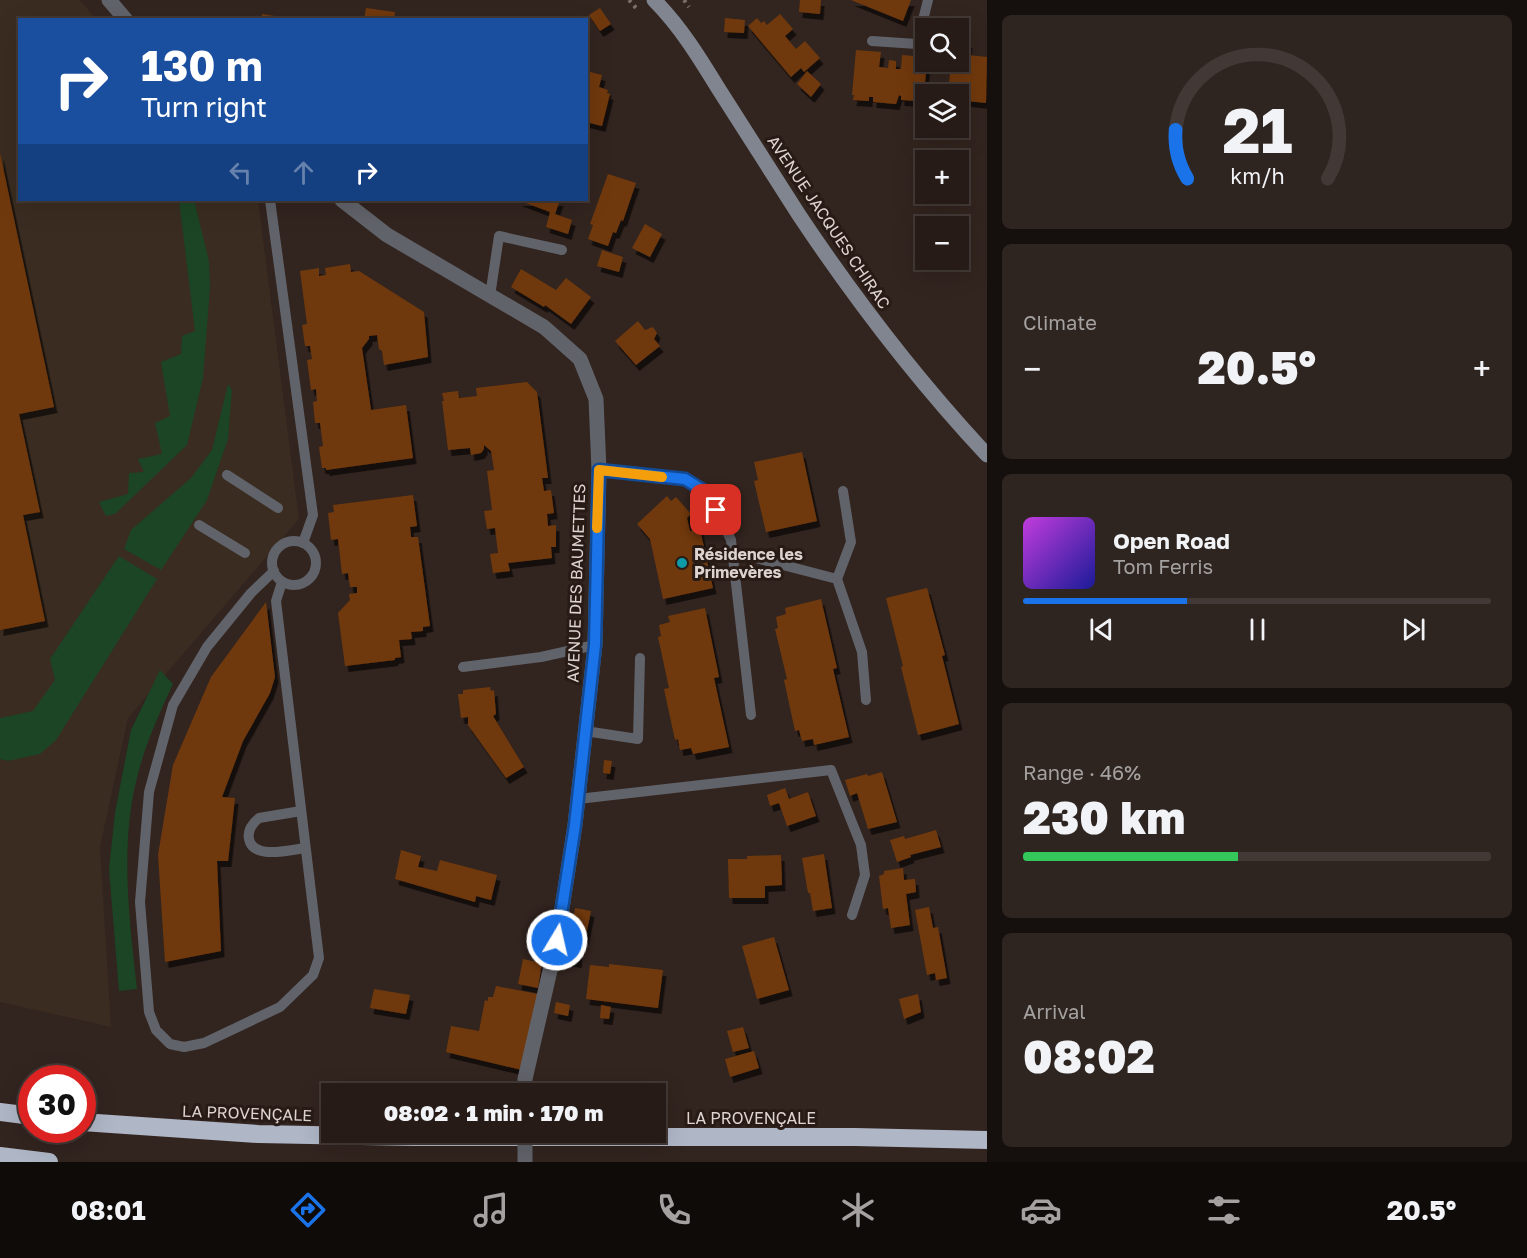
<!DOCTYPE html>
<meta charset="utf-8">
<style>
body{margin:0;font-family:"Golos Text",sans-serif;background:#2e2420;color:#f1f3f6;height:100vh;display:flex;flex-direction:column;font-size:22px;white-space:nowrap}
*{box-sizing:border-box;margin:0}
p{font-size:20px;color:#a4a1a1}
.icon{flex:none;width:33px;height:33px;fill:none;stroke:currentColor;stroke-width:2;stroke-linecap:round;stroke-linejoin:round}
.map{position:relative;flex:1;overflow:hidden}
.panel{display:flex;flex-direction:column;gap:15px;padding:15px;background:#150f0d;width:540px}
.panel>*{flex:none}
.guide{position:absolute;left:18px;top:18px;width:570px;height:183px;border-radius:0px;box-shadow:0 6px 24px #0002,0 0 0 2px #423936;background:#1a4fa0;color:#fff;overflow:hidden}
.buttons{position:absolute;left:915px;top:18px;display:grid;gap:12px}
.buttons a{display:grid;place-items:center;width:54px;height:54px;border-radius:0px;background:#261b17;box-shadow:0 6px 24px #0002,0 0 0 2px #423936;font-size:30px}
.speed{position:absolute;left:18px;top:1065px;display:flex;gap:12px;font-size:30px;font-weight:700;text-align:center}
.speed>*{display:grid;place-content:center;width:78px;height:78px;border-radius:50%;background:#261b17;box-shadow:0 6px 24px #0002,0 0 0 2px #423936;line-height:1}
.speed .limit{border:9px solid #d22;background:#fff;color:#111}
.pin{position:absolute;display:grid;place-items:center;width:51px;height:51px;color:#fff;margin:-26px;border-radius:12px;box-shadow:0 3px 9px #0006}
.me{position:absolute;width:66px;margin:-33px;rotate:9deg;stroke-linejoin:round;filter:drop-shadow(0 0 4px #0008)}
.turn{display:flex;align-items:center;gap:21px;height:126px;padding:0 24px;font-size:27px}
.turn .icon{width:78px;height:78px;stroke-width:2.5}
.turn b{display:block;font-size:42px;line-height:51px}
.lanes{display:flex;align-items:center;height:57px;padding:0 24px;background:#0003;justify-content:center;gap:30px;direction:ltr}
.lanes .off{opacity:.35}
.big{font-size:45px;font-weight:800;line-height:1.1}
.panel .card{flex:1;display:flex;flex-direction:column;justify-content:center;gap:9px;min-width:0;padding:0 21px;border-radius:9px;background:#2e2420}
.panel .dial{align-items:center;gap:0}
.dial svg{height:156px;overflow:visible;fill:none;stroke:#423936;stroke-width:7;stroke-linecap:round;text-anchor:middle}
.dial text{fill:#f1f3f6;stroke:none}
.song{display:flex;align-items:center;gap:18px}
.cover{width:72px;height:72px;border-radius:9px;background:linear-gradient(135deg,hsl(290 70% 55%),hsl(240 70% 35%))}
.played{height:6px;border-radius:3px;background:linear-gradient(90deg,#1a73e8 35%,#423936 35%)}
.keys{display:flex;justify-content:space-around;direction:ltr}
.heat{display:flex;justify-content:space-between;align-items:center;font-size:33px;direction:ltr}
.charge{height:9px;border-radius:4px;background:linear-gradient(90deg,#34c759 46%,#423936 0)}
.trip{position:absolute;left:321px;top:1083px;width:345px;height:60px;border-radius:0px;background:#261b17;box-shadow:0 6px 24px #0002,0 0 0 2px #423936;font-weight:800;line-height:60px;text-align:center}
.tab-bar{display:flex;height:96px;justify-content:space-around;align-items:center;background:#0f0b09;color:#a4a1a1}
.tab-bar .icon{width:42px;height:42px}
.tab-bar .active{color:#1a73e8}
.tab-bar b{font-size:27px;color:#f1f3f6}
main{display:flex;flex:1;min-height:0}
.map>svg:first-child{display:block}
.commercial{fill:#3a2c20}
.green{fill:#1b4524}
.building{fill:#70390c;filter:url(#shadow)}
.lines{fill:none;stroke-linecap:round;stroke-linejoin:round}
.path{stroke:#7b6f6a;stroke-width:4;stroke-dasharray:3 4.5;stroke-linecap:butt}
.lane{stroke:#61636a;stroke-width:10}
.street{stroke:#61636a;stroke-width:15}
.secondary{stroke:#80858f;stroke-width:15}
.highway{stroke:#afb6c6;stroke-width:18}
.street-bridge{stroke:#61636a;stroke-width:15}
.route-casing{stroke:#114b97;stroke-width:15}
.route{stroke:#1a73e8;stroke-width:10}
.slow{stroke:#f59e0b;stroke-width:10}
.culture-dot{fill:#0f9aa8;stroke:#281b15;stroke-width:2}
.labels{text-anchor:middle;stroke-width:6;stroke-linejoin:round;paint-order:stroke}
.street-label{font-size:16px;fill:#ddd3cf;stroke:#281b15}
.poi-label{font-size:16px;font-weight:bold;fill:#ddd3cf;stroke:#281b15;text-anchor:start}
</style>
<main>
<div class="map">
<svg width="987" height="1162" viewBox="0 0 987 1162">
<defs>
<filter id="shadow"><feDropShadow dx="3.5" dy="6" stdDeviation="0" flood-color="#0009"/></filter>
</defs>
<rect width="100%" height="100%" fill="#32241f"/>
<!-- commercial -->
<path class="commercial" d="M0 0H80L96 19 20 20V200H258L299 519 128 718 100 847 111 1027 0 1002Z"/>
<!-- green -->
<g class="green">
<path d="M179 200H194L209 261 210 287 203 378 187 445 115 514 106 516 99 502 128 494 129 473 144 472 138 459 162 454 155 423 170 416 161 362 181 354 182 336 195 331Z"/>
<path d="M228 384 232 390 228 439 207 500 161 570 124 549 131 530 191 478 212 450Z"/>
<path d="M119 556 157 579 56 740 40 754 8 761 0 759V718L33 711 55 680 50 659Z"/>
<path d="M160 670 173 684C160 712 147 740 139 770 119 841 129 916 137 989L119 991 109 869 115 813 131 730Z"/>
</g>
<!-- building -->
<g class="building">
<path d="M800 0H821L820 14 799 12Z"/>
<path d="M851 0H911L903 21Z"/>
<path d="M366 8 395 12 394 20H364Z"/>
<path d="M600 8 611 24 600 31 589 15Z"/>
<path d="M262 14 287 18V20H261Z"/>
<path d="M780 14 793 29 785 36 796 49 805 41 820 58 804 72 801 68 791 77 748 26 757 18 761 23 764 21 767 25Z"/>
<path d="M725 18 745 20 744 33 724 32Z"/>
<path d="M958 40 969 42 967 55 987 57 986 103 958 100V94H948L951 64 944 62H958Z"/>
<path d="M856 50 881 52 879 67 888 68 889 60 896 61V69H901L902 55 926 57 927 62 924 93 920 92 917 101 901 100V96L899 95 896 104 873 102V97H869V101L853 100 854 95H852Z"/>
<path d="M586 71 602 75 599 87 608 90 607 93 610 94 602 126 586 122Z"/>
<path d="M807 71 821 84 811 97 797 84Z"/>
<path d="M0 153 54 407 19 414 40 512 23 515 45 621 0 630Z"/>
<path d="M608 174 636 183 623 221 621 220 616 233 613 232 608 246 588 239 593 225 590 224Z"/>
<path d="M518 200H560L555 214 572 220 568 234 546 227 550 212Z"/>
<path d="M645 224 662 234 650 257 632 248Z"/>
<path d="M602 250 623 257 619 272 597 266Z"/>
<path d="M350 264 351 272 359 271 424 312 428 357 384 365 382 351 379 349 377 335 369 336V339L362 348 371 410 406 405 413 458 326 470V468H322L319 447 323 446 320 423H315L313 402 317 401 316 389 311 390 307 360 312 359 310 346H305L302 325 307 324 300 271 319 268V276L326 275 325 268Z"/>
<path d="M521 269 556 290 566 278 591 297 571 324 545 305 544 307 511 287Z"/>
<path d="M638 321 645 330 653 327 657 333 654 339 660 346 636 365 615 341Z"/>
<path d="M527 382 537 392 548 478H542L544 491 551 490 554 513 547 514 548 526 556 525V547H551L552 558 508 563 510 571 493 573 490 554 498 553 495 528 487 529 484 511 492 510 487 471 494 470 491 451 484 445V449L481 453 471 455 470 448 448 450 442 401H444L442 393 458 391 459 398 477 396 476 388Z"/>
<path d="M802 452 817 521 766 532 754 481 758 480 754 462Z"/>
<path d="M413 495 417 526 410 527 411 537H418L430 626 423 627V631L411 632 412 639 399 640 401 657 395 658V660L345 666 338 613 350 600 349 594 357 593V587H350L348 573 342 574 338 539 331 540 328 513 334 512 333 505Z"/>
<path d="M667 496 671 501 676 497 691 514 687 518 690 531 700 529 713 588 663 599 650 539 637 524Z"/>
<path d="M927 588 945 655 942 656 959 724 918 735 901 667 903 666 886 598Z"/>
<path d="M821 599 837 668 833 669 849 737 814 745 813 739 802 741 799 730 795 731 784 680 787 679 775 629 778 628 776 617 786 614 785 608Z"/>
<path d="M266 602 275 677 270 693 243 741 222 797 235 798 228 861H217L221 951 165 962 158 855 173 765 211 677Z"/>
<path d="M705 608 719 677 714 678 729 747 693 754 691 748 680 750 678 739 675 740 664 689 669 688 658 637 661 636 659 625 670 622 668 616Z"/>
<path d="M490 687 491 691 494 690 496 714 493 716 524 767 506 778 468 725V717L461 718 458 694H463V690Z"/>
<path d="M604 760 612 761 610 774 603 773Z"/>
<path d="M882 772 897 822 868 829 857 793 850 796 845 780 867 774 868 776Z"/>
<path d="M785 788 789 799 808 792 816 816 787 826 779 803 770 806 767 795Z"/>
<path d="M936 830 941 847 910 855 911 857 897 862 890 840 904 836 905 839Z"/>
<path d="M401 850 421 856 418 867 437 871 440 860 497 875 491 900 476 896 475 902 395 879Z"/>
<path d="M824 854 832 908 813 911 810 893H808L802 858Z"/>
<path d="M781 855 782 885 765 886V898H729L728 859H747V856Z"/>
<path d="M903 868 904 880 915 879 916 892 906 894 910 925 891 928 888 908 883 909 879 876 884 874V871Z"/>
<path d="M929 907 933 928 938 927 947 978 936 980 935 973 927 975 915 910Z"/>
<path d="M575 908 591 911 585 940 570 937Z"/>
<path d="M774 937 789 990 757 999 742 946Z"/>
<path d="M567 950 579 952 578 962 565 960Z"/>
<path d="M523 959 542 963 538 988 518 984Z"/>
<path d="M609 964 663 970 658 1008 586 999 590 965 609 967Z"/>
<path d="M496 986 538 994 522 1070 446 1052 451 1026 479 1031 485 1000 488 1001V997H493Z"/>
<path d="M374 989 410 995 406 1014 370 1008Z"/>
<path d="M918 994 921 1012 904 1019 899 999Z"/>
<path d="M556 1002 570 1005 568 1016 554 1013Z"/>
<path d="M601 1005 611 1007 609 1019 600 1018Z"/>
<path d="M743 1027 749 1048 733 1052 727 1031Z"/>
<path d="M754 1051 759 1068 730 1077 725 1059Z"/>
</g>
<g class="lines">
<!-- path -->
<g class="path">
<path d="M629 0 636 8"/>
<path d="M684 0 689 7"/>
</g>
<!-- lane -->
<g class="lane">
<path d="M872 41 917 44 928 0"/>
<path d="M270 200 313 515 303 543"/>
<path d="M490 296 499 236 562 250"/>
<path d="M599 470 685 479 709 494 731 540 751 715"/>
<path d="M227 475 278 508"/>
<path d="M199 525 245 553"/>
<circle cx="294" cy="563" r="22"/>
<path d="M733 552 837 579 862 652 866 700"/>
<path d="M274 571 251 593 207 647 173 705 149 792 140 902 149 1012 156 1030 170 1044 184 1047 204 1043 280 1007 313 975 319 958 276 601 282 582"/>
<path d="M837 579 851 542 843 491"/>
<path d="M463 667 541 657 595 645"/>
<path d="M585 731 638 739 640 658"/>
<path d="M578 799 831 770 861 845 865 875 852 915"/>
<path d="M301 811 259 818C253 823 247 830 249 839 253 860 290 850 305 848"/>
</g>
<!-- street -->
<g class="street">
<path d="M109 0 126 20"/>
<path d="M342 200 387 235 544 327 580 359 596 399 599 470 595 645 575 825 557 940 525 1079V1094"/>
</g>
<!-- secondary -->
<path class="secondary" d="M654 0C680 26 699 57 718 88 745 130 772 173 799 215 855 299 918 381 987 455"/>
<!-- highway -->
<g class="highway">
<path d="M0 1112 32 1116"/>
<path d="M82 1122 258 1134 414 1137H855L987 1140"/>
<path d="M0 1156 49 1162"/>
</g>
<!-- street-bridge -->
<path class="street-bridge" d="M525 1162V1132"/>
</g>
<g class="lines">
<!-- route casing -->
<g class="route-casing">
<path id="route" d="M557 940 575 825 595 645 599 470 685 479 709 494 716 510"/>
</g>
<!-- route -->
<use href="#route" class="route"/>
<!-- slow -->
<path class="slow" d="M597 528 599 470 662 477"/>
</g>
<!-- markers -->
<circle class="culture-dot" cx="682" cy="563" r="6"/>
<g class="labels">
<!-- street labels -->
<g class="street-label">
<text transform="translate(829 222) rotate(56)" y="6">AVENUE JACQUES CHIRAC</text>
<text transform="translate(576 583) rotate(-88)" y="6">AVENUE DES BAUMETTES</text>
<text transform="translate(247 1113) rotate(2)" y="6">LA PROVENÇALE</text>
<text x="751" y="1124">LA PROVENÇALE</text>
</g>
<!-- poi labels -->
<g class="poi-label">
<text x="694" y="560">Résidence les<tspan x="694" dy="18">Primevères</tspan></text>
</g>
</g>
</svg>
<div class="buttons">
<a><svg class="icon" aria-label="search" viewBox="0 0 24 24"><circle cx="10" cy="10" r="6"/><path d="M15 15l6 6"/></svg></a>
<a><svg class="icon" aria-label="layers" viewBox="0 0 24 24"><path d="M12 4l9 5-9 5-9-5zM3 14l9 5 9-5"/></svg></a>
<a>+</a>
<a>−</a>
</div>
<div class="speed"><div class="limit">30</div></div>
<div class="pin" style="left:716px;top:510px;background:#d93025"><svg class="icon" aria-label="arrive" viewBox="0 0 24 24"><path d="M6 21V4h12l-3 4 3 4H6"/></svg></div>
<svg class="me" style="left:557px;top:940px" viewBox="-20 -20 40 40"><circle r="17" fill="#1a73e8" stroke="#fff" stroke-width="3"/><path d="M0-11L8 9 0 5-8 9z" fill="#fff"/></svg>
<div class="trip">08:02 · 1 min · 170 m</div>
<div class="guide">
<div class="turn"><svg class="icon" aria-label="right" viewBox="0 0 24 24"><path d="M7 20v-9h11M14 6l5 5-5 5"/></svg><div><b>130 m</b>Turn right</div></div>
<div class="lanes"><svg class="icon off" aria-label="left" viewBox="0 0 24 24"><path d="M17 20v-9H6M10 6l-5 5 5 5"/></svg><svg class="icon off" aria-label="ahead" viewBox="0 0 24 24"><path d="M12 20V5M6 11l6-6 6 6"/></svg><svg class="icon" aria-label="right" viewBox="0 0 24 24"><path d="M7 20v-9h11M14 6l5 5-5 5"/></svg></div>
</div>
</div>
<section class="panel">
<div class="card dial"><svg viewBox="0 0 100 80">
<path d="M14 69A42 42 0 1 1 86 69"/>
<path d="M14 69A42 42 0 0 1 8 44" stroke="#1a73e8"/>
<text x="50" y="56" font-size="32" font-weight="700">21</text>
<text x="50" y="72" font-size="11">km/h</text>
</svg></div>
<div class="card"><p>Climate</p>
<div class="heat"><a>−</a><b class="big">20.5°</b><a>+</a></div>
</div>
<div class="card">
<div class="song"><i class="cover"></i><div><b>Open Road</b><p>Tom Ferris</p></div></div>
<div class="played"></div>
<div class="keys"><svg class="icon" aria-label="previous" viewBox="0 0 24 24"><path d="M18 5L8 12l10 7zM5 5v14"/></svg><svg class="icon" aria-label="pause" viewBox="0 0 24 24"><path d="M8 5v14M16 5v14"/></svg><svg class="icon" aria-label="next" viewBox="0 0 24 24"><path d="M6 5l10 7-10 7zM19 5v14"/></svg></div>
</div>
<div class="card"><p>Range · 46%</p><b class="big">230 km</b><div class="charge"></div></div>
<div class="card"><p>Arrival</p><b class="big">08:02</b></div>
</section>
</main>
<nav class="tab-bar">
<b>08:01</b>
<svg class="icon active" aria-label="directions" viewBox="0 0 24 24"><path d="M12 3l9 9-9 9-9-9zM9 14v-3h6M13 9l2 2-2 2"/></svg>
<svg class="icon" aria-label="music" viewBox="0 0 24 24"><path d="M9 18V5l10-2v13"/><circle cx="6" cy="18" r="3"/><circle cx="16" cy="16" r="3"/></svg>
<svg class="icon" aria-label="phone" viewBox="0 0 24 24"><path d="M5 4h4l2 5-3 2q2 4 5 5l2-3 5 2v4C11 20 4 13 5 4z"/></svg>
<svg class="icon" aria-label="climate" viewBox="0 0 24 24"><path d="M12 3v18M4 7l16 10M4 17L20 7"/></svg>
<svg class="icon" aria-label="car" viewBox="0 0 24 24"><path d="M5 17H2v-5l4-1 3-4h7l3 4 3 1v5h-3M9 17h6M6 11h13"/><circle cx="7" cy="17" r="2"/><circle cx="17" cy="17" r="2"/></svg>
<svg class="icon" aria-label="filters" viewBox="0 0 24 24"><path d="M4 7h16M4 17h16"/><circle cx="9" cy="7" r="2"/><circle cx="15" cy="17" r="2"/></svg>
<b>20.5°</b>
</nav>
